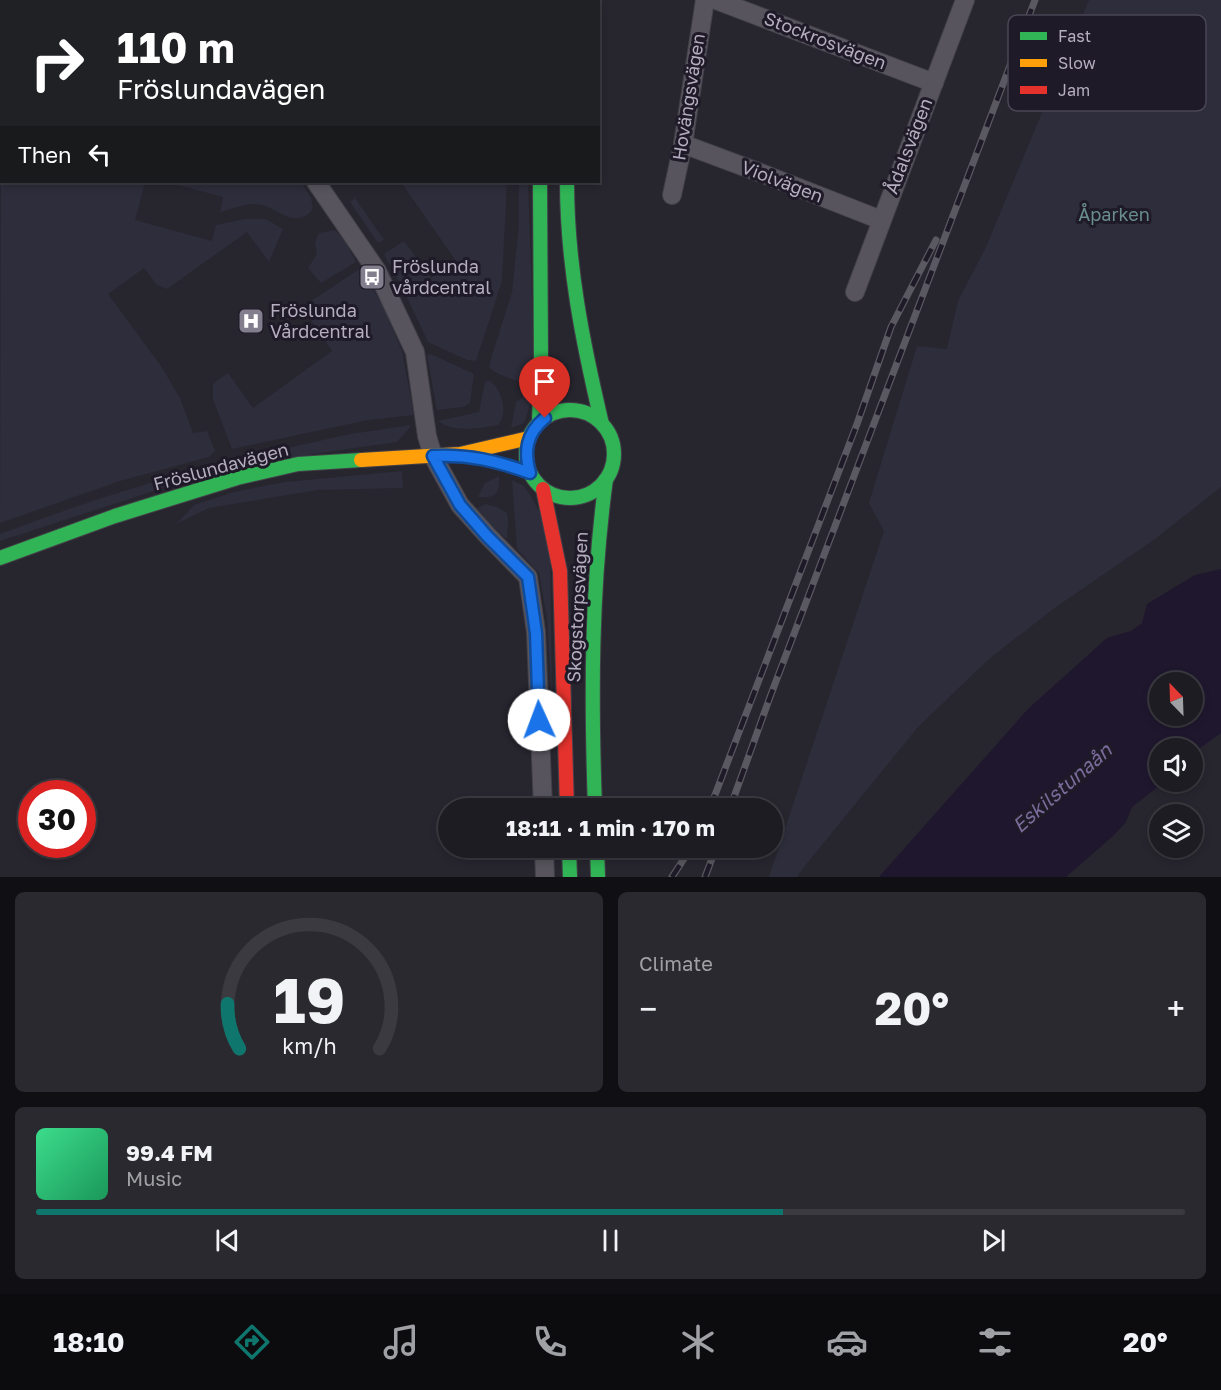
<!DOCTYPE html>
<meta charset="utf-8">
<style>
body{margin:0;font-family:"Golos Text",sans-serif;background:#2a292f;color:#f1f3f6;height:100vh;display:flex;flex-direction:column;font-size:22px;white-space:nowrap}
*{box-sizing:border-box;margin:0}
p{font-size:20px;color:#a0a1a5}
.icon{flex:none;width:33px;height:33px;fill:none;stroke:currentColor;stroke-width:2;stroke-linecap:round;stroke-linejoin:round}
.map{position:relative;height:877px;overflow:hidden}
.side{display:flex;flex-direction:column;gap:15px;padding:15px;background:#100f13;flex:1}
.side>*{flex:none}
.hud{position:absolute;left:0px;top:0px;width:600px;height:183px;box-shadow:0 3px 9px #0003,0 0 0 2px #3b3a40;background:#202124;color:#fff;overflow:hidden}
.needle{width:39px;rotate:337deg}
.controls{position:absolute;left:1149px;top:672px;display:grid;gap:12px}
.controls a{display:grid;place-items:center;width:54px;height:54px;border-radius:50%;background:#1d1c22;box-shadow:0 3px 9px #0003,0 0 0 2px #3b3a40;font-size:30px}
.speed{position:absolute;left:18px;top:780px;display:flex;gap:12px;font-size:30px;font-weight:700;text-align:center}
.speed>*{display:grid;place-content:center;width:78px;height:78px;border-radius:50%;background:#1d1c22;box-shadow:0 3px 9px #0003,0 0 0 2px #3b3a40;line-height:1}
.speed .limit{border:9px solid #d22;background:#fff;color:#111}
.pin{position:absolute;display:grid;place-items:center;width:51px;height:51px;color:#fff;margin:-62px -26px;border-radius:50% 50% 50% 0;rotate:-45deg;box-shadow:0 0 6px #0007}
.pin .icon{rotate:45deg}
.me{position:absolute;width:66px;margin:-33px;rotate:358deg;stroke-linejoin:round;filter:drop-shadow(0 0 4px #0008)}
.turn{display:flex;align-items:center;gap:21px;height:126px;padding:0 18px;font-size:27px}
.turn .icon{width:78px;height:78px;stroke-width:2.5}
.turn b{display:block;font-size:42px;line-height:51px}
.then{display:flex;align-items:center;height:57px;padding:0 18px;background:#0003;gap:12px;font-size:22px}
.big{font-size:45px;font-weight:700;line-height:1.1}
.side .widget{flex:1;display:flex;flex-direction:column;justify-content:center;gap:9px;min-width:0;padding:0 21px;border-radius:9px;background:#2a292f}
.side .dial{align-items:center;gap:0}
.dial svg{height:156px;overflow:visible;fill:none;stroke:#3b3a40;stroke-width:7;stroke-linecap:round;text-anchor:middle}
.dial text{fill:#f1f3f6;stroke:none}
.song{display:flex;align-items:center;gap:18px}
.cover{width:72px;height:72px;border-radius:9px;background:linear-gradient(135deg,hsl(150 70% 55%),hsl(150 70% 35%))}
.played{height:6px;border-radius:3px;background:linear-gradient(90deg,#0f766e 65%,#3b3a40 65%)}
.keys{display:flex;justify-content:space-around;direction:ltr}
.heat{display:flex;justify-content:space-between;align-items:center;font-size:33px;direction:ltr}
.side .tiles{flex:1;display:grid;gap:15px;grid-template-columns:1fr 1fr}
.widget:last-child{grid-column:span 2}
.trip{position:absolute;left:438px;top:798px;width:345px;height:60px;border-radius:30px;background:#1d1c22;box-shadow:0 3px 9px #0003,0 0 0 2px #3b3a40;font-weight:700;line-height:60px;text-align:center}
.dock{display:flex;height:96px;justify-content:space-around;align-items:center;background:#0c0b0e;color:#a0a1a5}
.dock .icon{width:42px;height:42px}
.dock .selected{color:#0f766e}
.dock b{font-size:27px;color:#f1f3f6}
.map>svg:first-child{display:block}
.green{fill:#2d2d3b}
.water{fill:#1f172e;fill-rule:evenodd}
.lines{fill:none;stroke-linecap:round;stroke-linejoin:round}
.street-casing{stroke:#424048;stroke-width:20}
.fast-casing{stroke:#424048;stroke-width:16}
.slow-casing{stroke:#424048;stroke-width:16}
.jam-casing{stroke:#424048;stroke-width:16}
.street{stroke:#57545d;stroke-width:18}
.fast{stroke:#30b455;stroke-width:14}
.slow{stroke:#ff9f0a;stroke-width:14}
.jam{stroke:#e5322d;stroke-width:14}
.rail-casing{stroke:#5a5860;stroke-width:7}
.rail{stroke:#1e1a27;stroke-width:4.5;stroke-dasharray:14;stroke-linecap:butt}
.route-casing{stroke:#114b97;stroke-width:15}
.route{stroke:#1a73e8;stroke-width:10}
.labels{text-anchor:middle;stroke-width:6;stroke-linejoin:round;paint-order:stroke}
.street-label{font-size:18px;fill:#b4aec0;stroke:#1e1a27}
.park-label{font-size:18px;fill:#698d8c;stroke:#1e1a27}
.poi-label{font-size:18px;fill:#b4aec0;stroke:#1e1a27;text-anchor:start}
.water-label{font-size:20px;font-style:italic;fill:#7a6b9b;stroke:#1e1a27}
.key{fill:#1e1a27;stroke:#4b4655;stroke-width:1.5}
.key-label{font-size:16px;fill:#b4aec0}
</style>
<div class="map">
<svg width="1221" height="877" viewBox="0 0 1221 877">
<rect width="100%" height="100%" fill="#27252e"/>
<!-- green -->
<g class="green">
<path d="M277 0H522L273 1Z"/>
<path d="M1089 0H1221V487L1155 539 1056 607 990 658 918 727 804 867 797 877H769L884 531 869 503 917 346 947 349 958 301 986 247Z"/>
<path d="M1 143 2 182H145L135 220 212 241 216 225 245 219H266L283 229 269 262 247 232 167 289 157 285 144 268 108 294 161 366 180 398 193 433 207 431 215 451 209 457 120 481 0 523Z"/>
<path d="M167 182H301L311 198 313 209C294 232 278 206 257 204 245 203 232 209 220 212L223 197Z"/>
<path d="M401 182H507L502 281 476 361 467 360 428 342 405 293 384 254 404 241 431 278 456 261Z"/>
<path d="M528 182 535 383C518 382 503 378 489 368L490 362 512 292 519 224V183Z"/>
<path d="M355 198 384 240 378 243 350 202Z"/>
<path d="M335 230 345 241 356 262 321 283 308 268 317 254 315 243 319 233Z"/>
<path d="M361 268 383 306 402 351 414 415 368 420 232 449 213 399V384L228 373 253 408 332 351 302 307Z"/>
<path d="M431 354 474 374 470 403 463 407 437 410 427 355Z"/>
<path d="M490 381C502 390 509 413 498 425 480 428 453 433 438 421L479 412 485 382Z"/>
<path d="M526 395 533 396 524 423 511 428 516 402Z"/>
<path d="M412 425 397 442 245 464 241 462 239 459 350 434Z"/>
<path d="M211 467 213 469 209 473 0 541V534C69 508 139 484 211 467Z"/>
<path d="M402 471 403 488 318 490 209 508 176 524 194 505 234 492 285 482Z"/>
<path d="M499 476C500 493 496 499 478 497L485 483Z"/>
<path d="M512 480 524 486 529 493 541 515 550 542 552 703 547 618 539 573 517 549Z"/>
<path d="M486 504 497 507 507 513 508 520 507 539 489 523 477 508Z"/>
</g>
<!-- water -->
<path class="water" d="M1221 569V733L1193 753 1192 748H1160V782H1164L1132 807 1126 822 1113 836 1066 877H879L1028 709 1107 638 1131 631 1142 623 1147 604 1195 575ZM1160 682H1192V716H1160Z"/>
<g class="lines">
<!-- street casing -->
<g class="street-casing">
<g id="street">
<path d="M196 0 197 2"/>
<path d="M716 0 934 83"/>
<path d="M683 144 766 175 881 220"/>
<path d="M316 182 377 271 415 352 427 436 433 456 460 505 487 535 528 577 536 632 543 808"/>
<path d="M672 195 683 144 705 0"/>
<path d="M855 292 965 0"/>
<path d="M544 848 545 877"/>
</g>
</g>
<!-- fast casing -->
<g class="fast-casing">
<g id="fast">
<path d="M576 0V2"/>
<path d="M567 182C567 265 583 344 602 424"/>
<circle cx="570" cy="454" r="44"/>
<path d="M539 423 541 362 540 182"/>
<path d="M0 558 115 516 237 478 298 464 361 460"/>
<path d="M595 808C591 698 591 589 606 479"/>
<path d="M569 848 570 877"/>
<path d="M597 848 598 877"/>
</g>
</g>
<!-- slow casing -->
<g class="slow-casing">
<g id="slow">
<path d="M550 0V2"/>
<path d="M361 460 460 454 529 438"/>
</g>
</g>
<!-- jam casing -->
<g class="jam-casing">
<path id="jam" d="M543 489 560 571 567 808"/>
</g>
<!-- street -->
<use href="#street" class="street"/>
<!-- fast -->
<use href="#fast" class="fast"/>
<!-- slow -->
<use href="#slow" class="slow"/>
<!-- jam -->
<use href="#jam" class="jam"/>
<!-- rail casing -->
<g class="rail-casing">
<g id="rail">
<path d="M710 808 857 424 891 327 936 240"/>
<path d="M730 808 770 697 1035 0"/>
<path d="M672 877 691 848"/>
<path d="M705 877 716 848"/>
</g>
</g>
<!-- rail -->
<use href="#rail" class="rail"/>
</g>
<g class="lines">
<!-- route casing -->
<g class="route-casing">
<path id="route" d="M539 720 536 633 528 577 487 536 460 505 433 456C468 454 497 461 530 473 524 451 526 434 545 418"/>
</g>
<!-- route -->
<use href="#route" class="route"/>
</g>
<!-- icons -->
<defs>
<g id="bus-square" transform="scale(1.35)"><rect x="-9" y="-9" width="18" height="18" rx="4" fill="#837e8d" stroke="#1e1a27"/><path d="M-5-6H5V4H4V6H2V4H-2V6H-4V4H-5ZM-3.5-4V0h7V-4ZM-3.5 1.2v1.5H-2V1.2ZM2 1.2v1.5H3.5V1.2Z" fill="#fff"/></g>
<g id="hospital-square" transform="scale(1.35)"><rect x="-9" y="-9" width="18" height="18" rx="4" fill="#837e8d" stroke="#1e1a27"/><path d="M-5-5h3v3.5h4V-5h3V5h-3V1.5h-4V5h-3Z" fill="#fff"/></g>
</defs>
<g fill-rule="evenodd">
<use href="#bus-square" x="372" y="277"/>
<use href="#hospital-square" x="251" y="321"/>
</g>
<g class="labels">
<!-- street labels -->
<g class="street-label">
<text transform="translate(825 41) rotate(21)" y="6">Stockrosvägen</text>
<text transform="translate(689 97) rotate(-81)" y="6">Hovängsvägen</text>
<text transform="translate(909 146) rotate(-69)" y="6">Ådalsvägen</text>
<text transform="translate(782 182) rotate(21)" y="6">Violvägen</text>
<text transform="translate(221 467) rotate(-15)" y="6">Fröslundavägen</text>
<text transform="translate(578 607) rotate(-87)" y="6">Skogstorpsvägen</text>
</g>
<!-- park labels -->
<g class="park-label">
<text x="1114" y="221">Åparken</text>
</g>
<!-- poi labels -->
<g class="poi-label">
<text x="392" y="273">Fröslunda<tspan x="392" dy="21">vårdcentral</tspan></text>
<text x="270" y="317">Fröslunda<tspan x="270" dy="21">Vårdcentral</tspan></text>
</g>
<!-- water labels -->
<g class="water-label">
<text transform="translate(1062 788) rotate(-41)" y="7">Eskilstunaån</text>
</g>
</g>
<!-- legend -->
<rect x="1008" y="15" width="198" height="96" rx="9" class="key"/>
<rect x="1020" y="32" width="27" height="8" fill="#30b455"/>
<rect x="1020" y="59" width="27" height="8" fill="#ff9f0a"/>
<rect x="1020" y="86" width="27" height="8" fill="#e5322d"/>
<g class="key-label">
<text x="1058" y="42">Fast</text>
<text x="1058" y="69">Slow</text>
<text x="1058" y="96">Jam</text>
</g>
</svg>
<div class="controls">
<a><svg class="needle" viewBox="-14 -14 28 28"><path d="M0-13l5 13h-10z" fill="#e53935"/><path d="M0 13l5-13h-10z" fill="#a0a1a5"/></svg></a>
<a><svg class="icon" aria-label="sound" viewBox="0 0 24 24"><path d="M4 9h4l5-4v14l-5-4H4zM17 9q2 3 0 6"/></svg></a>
<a><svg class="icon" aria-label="layers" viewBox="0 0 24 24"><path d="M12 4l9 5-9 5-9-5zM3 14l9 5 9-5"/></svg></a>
</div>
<div class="speed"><div class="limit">30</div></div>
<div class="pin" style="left:545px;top:418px;background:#d93025"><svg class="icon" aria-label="arrive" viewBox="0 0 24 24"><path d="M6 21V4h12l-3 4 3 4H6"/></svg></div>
<svg class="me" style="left:539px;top:720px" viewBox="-20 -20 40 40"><circle r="19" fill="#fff"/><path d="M0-13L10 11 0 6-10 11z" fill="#1a73e8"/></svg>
<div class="trip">18:11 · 1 min · 170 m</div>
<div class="hud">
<div class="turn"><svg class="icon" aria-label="right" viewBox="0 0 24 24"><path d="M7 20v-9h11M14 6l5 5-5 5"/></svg><div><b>110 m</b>Fröslundavägen</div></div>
<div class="then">Then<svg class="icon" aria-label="left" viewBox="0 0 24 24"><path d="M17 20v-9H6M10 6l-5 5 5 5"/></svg></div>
</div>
</div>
<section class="side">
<div class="tiles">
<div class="widget dial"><svg viewBox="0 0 100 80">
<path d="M14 69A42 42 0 1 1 86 69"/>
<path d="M14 69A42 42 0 0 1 8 46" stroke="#0f766e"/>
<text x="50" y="56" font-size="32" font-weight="700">19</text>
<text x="50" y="72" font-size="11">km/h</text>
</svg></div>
<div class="widget"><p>Climate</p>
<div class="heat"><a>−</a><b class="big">20°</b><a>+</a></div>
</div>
<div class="widget">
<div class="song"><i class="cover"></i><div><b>99.4 FM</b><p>Music</p></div></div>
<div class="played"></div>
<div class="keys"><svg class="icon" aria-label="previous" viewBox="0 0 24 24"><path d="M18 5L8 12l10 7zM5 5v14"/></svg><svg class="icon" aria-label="pause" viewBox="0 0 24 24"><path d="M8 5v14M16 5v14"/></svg><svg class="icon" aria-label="next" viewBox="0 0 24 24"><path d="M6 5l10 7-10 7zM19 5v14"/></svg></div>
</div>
</div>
</section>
<nav class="dock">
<b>18:10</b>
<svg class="icon selected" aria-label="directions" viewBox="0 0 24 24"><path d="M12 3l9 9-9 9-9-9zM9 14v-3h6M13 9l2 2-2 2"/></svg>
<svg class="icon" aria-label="music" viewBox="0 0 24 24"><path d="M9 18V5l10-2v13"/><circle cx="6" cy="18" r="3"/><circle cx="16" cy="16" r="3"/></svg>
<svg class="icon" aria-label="phone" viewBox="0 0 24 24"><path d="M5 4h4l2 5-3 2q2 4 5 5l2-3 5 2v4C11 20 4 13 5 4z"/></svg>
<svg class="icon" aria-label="climate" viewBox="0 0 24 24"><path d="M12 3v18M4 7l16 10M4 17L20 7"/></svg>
<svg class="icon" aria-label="car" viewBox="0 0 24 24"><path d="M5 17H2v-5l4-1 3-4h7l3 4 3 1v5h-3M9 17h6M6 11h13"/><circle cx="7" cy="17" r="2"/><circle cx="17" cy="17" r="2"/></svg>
<svg class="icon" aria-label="filters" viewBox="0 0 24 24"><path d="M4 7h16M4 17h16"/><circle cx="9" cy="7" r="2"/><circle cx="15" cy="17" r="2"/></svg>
<b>20°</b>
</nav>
